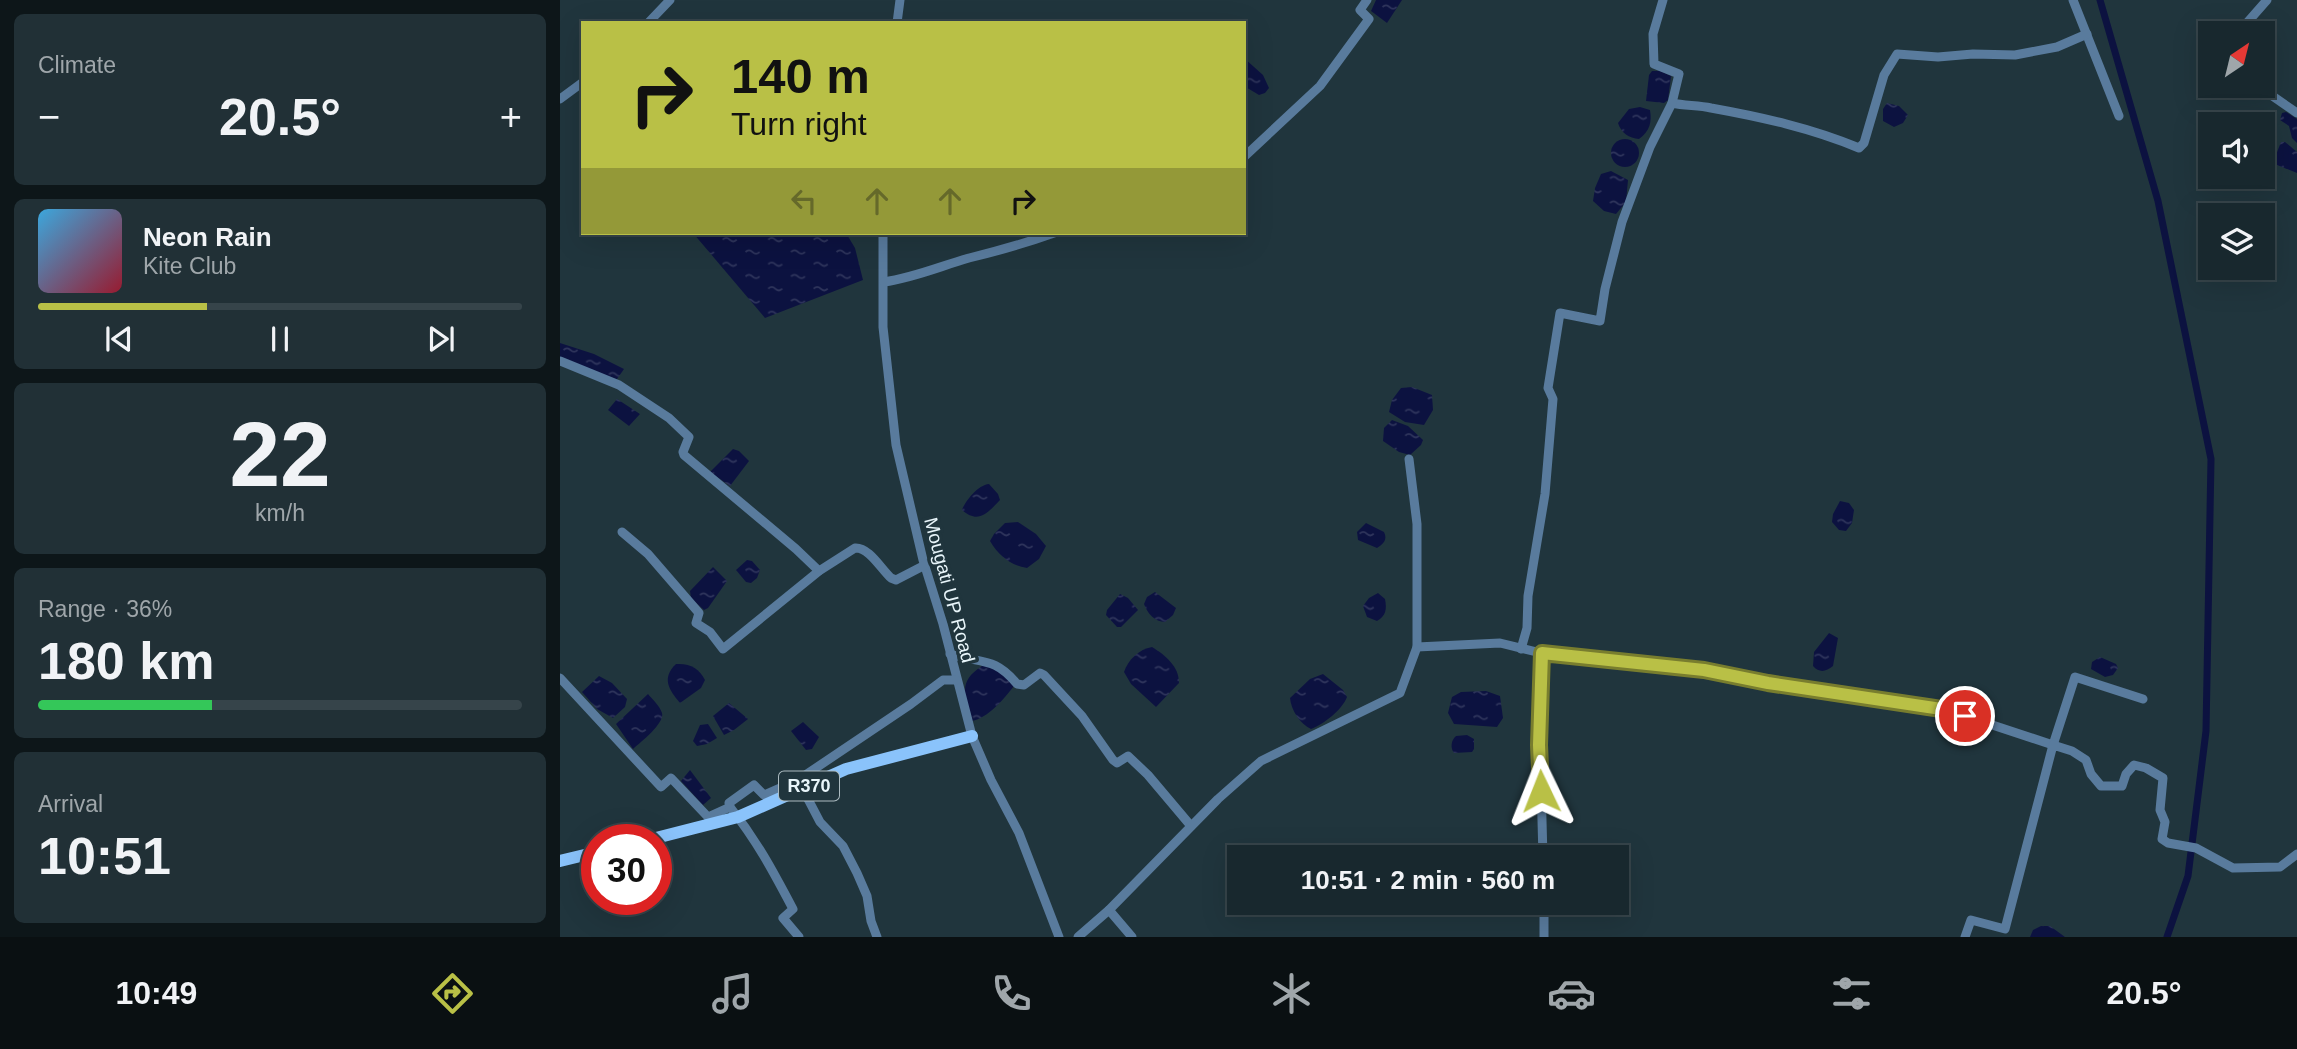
<!DOCTYPE html>
<meta charset="utf-8">
<style>
body{margin:0;font-family:Helvetica,sans-serif;background:#213036;color:#f1f3f6;height:100vh;display:flex;flex-direction:column;font-size:26px;white-space:nowrap}
*{box-sizing:border-box;margin:0}
p{font-size:23px;color:#9fa6aa}
.icon{flex:none;width:38px;height:38px;fill:none;stroke:currentColor;stroke-width:2;stroke-linecap:round;stroke-linejoin:round}
.map{position:relative;flex:1;overflow:hidden}
.sheet{display:flex;flex-direction:column;gap:14px;padding:14px;background:#0d1619;width:560px}
.sheet>*{flex:none}
.banner{position:absolute;left:21px;top:21px;width:665px;height:214px;border-radius:0px;box-shadow:0 7px 28px #0002,0 0 0 2px #36444a;background:#b9c046;color:#111;overflow:hidden}
.needle{width:46px;rotate:35deg}
.tools{position:absolute;left:1638px;top:21px;display:grid;gap:14px}
.tools a{display:grid;place-items:center;width:77px;height:77px;border-radius:0px;background:#18282e;box-shadow:0 7px 28px #0002,0 0 0 2px #36444a;font-size:35px}
.speed{position:absolute;left:21px;top:824px;display:flex;gap:14px;font-size:35px;font-weight:700;text-align:center}
.speed>*{display:grid;place-content:center;width:91px;height:91px;border-radius:50%;background:#18282e;box-shadow:0 7px 28px #0002,0 0 0 2px #36444a;line-height:1}
.speed .limit{border:10px solid #d22;background:#fff;color:#111}
.pin{position:absolute;display:grid;place-items:center;width:60px;height:60px;color:#fff;margin:-30px;border:4px solid #fff;border-radius:50%;box-shadow:0 2px 7px #0007}
.me{position:absolute;width:77px;margin:-38px;rotate:358deg;stroke-linejoin:round;filter:drop-shadow(0 0 5px #0008)}
.turn{display:flex;align-items:center;gap:24px;height:147px;padding:0 35px;font-size:32px}
.turn .icon{width:91px;height:91px;stroke-width:2.5}
.turn b{display:block;font-size:49px;line-height:60px}
.lanes{display:flex;align-items:center;height:66px;padding:0 35px;background:#0003;justify-content:center;gap:35px;direction:ltr}
.lanes .off{opacity:.35}
.big{font-size:52px;font-weight:600;line-height:1.1}
.sheet .widget{flex:1;display:flex;flex-direction:column;justify-content:center;gap:10px;min-width:0;padding:0 24px;border-radius:10px;background:#213036}
.sheet .dial{align-items:center;gap:0}
.dial b{font-size:91px;line-height:1}
.song{display:flex;align-items:center;gap:21px}
.cover{width:84px;height:84px;border-radius:10px;background:linear-gradient(135deg,hsl(200 70% 55%),hsl(350 70% 35%))}
.played{height:7px;border-radius:4px;background:linear-gradient(90deg,#b9c046 35%,#36444a 35%)}
.keys{display:flex;justify-content:space-around;direction:ltr}
.heat{display:flex;justify-content:space-between;align-items:center;font-size:38px;direction:ltr}
.charge{height:10px;border-radius:5px;background:linear-gradient(90deg,#34c759 36%,#36444a 0)}
.trip{position:absolute;left:667px;top:845px;width:402px;height:70px;border-radius:0px;background:#18282e;box-shadow:0 7px 28px #0002,0 0 0 2px #36444a;font-weight:600;line-height:70px;text-align:center}
.tabs{display:flex;height:112px;justify-content:space-around;align-items:center;background:#0a1012;color:#9fa6aa}
.tabs .icon{width:49px;height:49px}
.tabs .on{color:#b9c046}
.tabs b{font-size:32px;color:#f1f3f6}
main{display:flex;flex:1;min-height:0}
.map>svg:first-child{display:block}
.water{fill:url(#water-ripples)}
.lines{fill:none;stroke-linecap:round;stroke-linejoin:round}
.canal{stroke:#0c1240;stroke-width:7}
.minor{stroke:#597b9d;stroke-width:9}
.major{stroke:#8ac3fb;stroke-width:12}
.route-casing{stroke:#787d2e;stroke-width:18}
.route{stroke:#b9c046;stroke-width:12}
.labels{text-anchor:middle;stroke-width:7;stroke-linejoin:round;paint-order:stroke}
.shield{fill:#20353d;stroke:#acbbc1;stroke-width:2}
.shield-label{font-size:18px;font-weight:bold;fill:#e8f5fa}
.street-label{font-size:19px;fill:#e8f5fa;stroke:#20353d}
</style>
<main>
<section class="sheet">
<div class="widget"><p>Climate</p>
<div class="heat"><a>−</a><b class="big">20.5°</b><a>+</a></div>
</div>
<div class="widget">
<div class="song"><i class="cover"></i><div><b>Neon Rain</b><p>Kite Club</p></div></div>
<div class="played"></div>
<div class="keys"><svg class="icon" aria-label="previous" viewBox="0 0 24 24"><path d="M18 5L8 12l10 7zM5 5v14"/></svg><svg class="icon" aria-label="pause" viewBox="0 0 24 24"><path d="M8 5v14M16 5v14"/></svg><svg class="icon" aria-label="next" viewBox="0 0 24 24"><path d="M6 5l10 7-10 7zM19 5v14"/></svg></div>
</div>
<div class="widget dial"><b>22</b><p>km/h</p></div>
<div class="widget"><p>Range · 36%</p><b class="big">180 km</b><div class="charge"></div></div>
<div class="widget"><p>Arrival</p><b class="big">10:51</b></div>
</section>
<div class="map">
<svg width="1737" height="937" viewBox="0 0 1737 937">
<defs>
<pattern id="water-ripples" width="26" height="14" patternUnits="userSpaceOnUse" patternTransform="scale(1.75)"><rect width="26" height="14" fill="#0c1240"/><path d="M2 4q2-2 4 0t4 0M15 11q2-2 4 0t4 0" fill="none" stroke="#2f355c"/></pattern>
</defs>
<rect width="100%" height="100%" fill="#20353d"/>
<!-- water -->
<g class="water">
<path d="M816 0H842L827 23 811 11Z"/>
<path d="M684 58 703 75 709 88 705 93 699 95 684 86Z"/>
<path d="M1092 71H1100L1111 76 1108 100 1104 103 1086 101 1089 75Z"/>
<path d="M1327 103 1339 106 1348 115 1343 123 1334 127 1323 121V109Z"/>
<path d="M1080 107 1090 110C1092 122 1090 131 1079 139 1069 138 1061 133 1058 123L1069 109Z"/>
<path d="M1726 112 1737 119V143L1732 138 1729 126 1720 120 1722 113Z"/>
<circle cx="1065" cy="153" r="14"/>
<path d="M1721 142H1725L1737 152V173L1717 165 1714 160Z"/>
<path d="M1051 171 1068 180 1066 202 1056 214 1044 211 1033 201 1035 188 1041 174Z"/>
<path d="M133 233H286L295 248 303 280 205 318Z"/>
<path d="M0 343 34 354 64 369 55 382 0 359Z"/>
<path d="M852 387 872 395 873 410 864 425 845 422 829 412 832 400 841 388Z"/>
<path d="M57 399 80 414 69 426 48 410Z"/>
<path d="M832 420 848 426 863 440 861 445 850 455 839 452 823 441 824 428Z"/>
<path d="M173 449 179 451 189 461 170 486 150 472Z"/>
<path d="M429 484 438 494 440 500C427 514 418 524 402 510 406 500 418 485 429 484Z"/>
<path d="M1280 501 1289 503 1294 510 1292 523 1286 531 1279 530 1272 522 1273 514Z"/>
<path d="M458 522 476 534 486 546 479 559 467 568C450 565 439 556 430 541L434 534 445 523Z"/>
<path d="M806 523 824 532C828 540 823 544 817 548L798 540 797 532Z"/>
<path d="M187 560 192 561 200 570 197 578 191 583 186 582 176 570Z"/>
<path d="M153 567 167 581 148 608 144 610 131 598 130 591Z"/>
<path d="M595 592 616 608 613 615 605 622C595 622 587 613 584 604L587 597Z"/>
<path d="M818 593 825 599C827 609 826 616 817 621L807 617 803 606 809 598Z"/>
<path d="M560 594 568 598 578 610 561 627H557L546 615 547 610Z"/>
<path d="M1269 633 1278 638 1273 666C1266 672 1259 673 1253 666L1254 652Z"/>
<path d="M592 647C605 655 619 666 619 683L596 707 571 684 564 672C568 660 579 649 592 647Z"/>
<path d="M1540 657 1556 664 1558 668 1553 675 1545 677 1531 669 1532 662Z"/>
<path d="M116 664C130 663 139 668 145 680L141 688 120 703C109 690 101 678 116 664Z"/>
<path d="M422 666H435L454 686C444 699 428 718 412 721 405 696 397 682 422 666Z"/>
<path d="M763 674 783 690 787 697C782 710 764 724 751 729 740 724 731 710 730 698L750 679Z"/>
<path d="M39 676 52 683 67 699 65 707 53 718 37 709 22 692Z"/>
<path d="M926 691 940 696 943 718 937 727 894 724 888 713 892 697 901 692Z"/>
<path d="M88 694C92 699 100 706 102 713 105 723 81 742 73 749L56 724Z"/>
<path d="M169 703 188 719 174 730 164 735 153 716Z"/>
<path d="M243 722 259 737 252 749 246 750 231 731Z"/>
<path d="M148 724 157 738 147 744 137 746 133 741 140 725Z"/>
<path d="M907 735 914 739V749L912 752 894 753C890 748 891 740 896 736Z"/>
<path d="M130 770 151 798 143 805 121 781Z"/>
<path d="M1481 926H1490L1505 937H1470L1473 930Z"/>
</g>
<g class="lines">
<!-- canal -->
<path class="canal" d="M1540 0 1598 201 1651 459 1646 731 1628 876 1607 937"/>
<!-- minor -->
<g class="minor">
<path d="M1513 0 1559 116"/>
<path d="M88 23 110 0"/>
<path d="M337 23 340 0"/>
<path d="M1678 33 1707 0"/>
<path d="M1698 86 1737 113"/>
<path d="M0 99 23 82"/>
<path d="M1112 103C1125 106 1138 105 1151 108 1201 117 1251 128 1299 148L1304 143 1324 75 1337 54 1378 57 1413 54 1455 55 1497 47 1527 34"/>
<path d="M684 157 760 86 809 19 800 10 807 0"/>
<path d="M323 233V327L336 445 363 560 383 624 412 736 431 780 459 833 499 937"/>
<path d="M324 282C353 278 381 266 409 258 438 251 466 243 494 233"/>
<path d="M0 361 59 385 109 418 129 437 123 452 124 455 236 549 259 571"/>
<path d="M62 532 88 554 139 613 136 623 150 632 163 649 259 571 295 548C309 547 321 569 331 578L336 580 365 565"/>
<path d="M857 647 940 643 989 655 1144 670 1208 683 1387 710 1493 745 1515 677 1583 699"/>
<path d="M961 649 967 628 968 596 985 494 993 399 988 388 1000 313 1040 321 1045 289 1062 222 1090 147 1112 103 1119 74 1094 64 1093 34 1103 0"/>
<path d="M982 653 980 745 983 858"/>
<path d="M390 654C421 664 434 656 457 684L464 685 480 673 484 675 522 716 553 760 557 763 568 756 588 775 631 826"/>
<path d="M0 678 101 787 111 778 148 817 170 807C197 841 213 871 233 909L223 918 239 937"/>
<path d="M170 807 169 803 194 785 204 795 238 780"/>
<path d="M549 910 572 937"/>
<path d="M317 937 311 921 307 896 297 873 283 846 260 822 238 780 351 704 383 680H396"/>
<path d="M518 937 549 910 658 799 701 761 840 693 857 647V524L849 459"/>
<path d="M984 937V903"/>
<path d="M1405 937 1411 920 1445 929 1493 745 1512 751 1526 760 1531 774 1541 786H1562L1566 774 1574 765 1586 768 1603 778 1600 810 1605 822 1602 839 1608 843 1636 848 1673 868 1720 867 1737 854"/>
</g>
<!-- major -->
<g class="major">
<path d="M88 840 178 817 286 769 412 736"/>
<path d="M0 861 37 852"/>
</g>
</g>
<g class="lines">
<!-- route casing -->
<g class="route-casing">
<path id="route" d="M981 791 979 745 982 653 1144 670 1208 683 1388 710 1405 716"/>
</g>
<!-- route -->
<use href="#route" class="route"/>
</g>
<g class="labels">
<!-- shield labels -->
<rect class="shield" x="219" y="771.5" width="60" height="29" rx="5"/>
<g class="shield-label">
<text x="249" y="792">R370</text>
</g>
<!-- street labels -->
<g class="street-label">
<text transform="translate(390 590) rotate(75)" y="7">Mougati UP Road</text>
</g>
</g>
</svg>
<div class="tools">
<a><svg class="needle" viewBox="-14 -14 28 28"><path d="M0-13l5 13h-10z" fill="#e53935"/><path d="M0 13l5-13h-10z" fill="#9fa6aa"/></svg></a>
<a><svg class="icon" aria-label="sound" viewBox="0 0 24 24"><path d="M4 9h4l5-4v14l-5-4H4zM17 9q2 3 0 6"/></svg></a>
<a><svg class="icon" aria-label="layers" viewBox="0 0 24 24"><path d="M12 4l9 5-9 5-9-5zM3 14l9 5 9-5"/></svg></a>
</div>
<div class="speed"><div class="limit">30</div></div>
<div class="pin" style="left:1405px;top:716px;background:#d93025"><svg class="icon" aria-label="arrive" viewBox="0 0 24 24"><path d="M6 21V4h12l-3 4 3 4H6"/></svg></div>
<svg class="me" style="left:981px;top:791px" viewBox="-20 -20 40 40"><path d="M0-17L14 15 0 8-14 15z" fill="#b9c046" stroke="#fff" stroke-width="4"/></svg>
<div class="trip">10:51 · 2 min · 560 m</div>
<div class="banner">
<div class="turn"><svg class="icon" aria-label="right" viewBox="0 0 24 24"><path d="M7 20v-9h11M14 6l5 5-5 5"/></svg><div><b>140 m</b>Turn right</div></div>
<div class="lanes"><svg class="icon off" aria-label="left" viewBox="0 0 24 24"><path d="M17 20v-9H6M10 6l-5 5 5 5"/></svg><svg class="icon off" aria-label="ahead" viewBox="0 0 24 24"><path d="M12 20V5M6 11l6-6 6 6"/></svg><svg class="icon off" aria-label="ahead" viewBox="0 0 24 24"><path d="M12 20V5M6 11l6-6 6 6"/></svg><svg class="icon" aria-label="right" viewBox="0 0 24 24"><path d="M7 20v-9h11M14 6l5 5-5 5"/></svg></div>
</div>
</div>
</main>
<nav class="tabs">
<b>10:49</b>
<svg class="icon on" aria-label="directions" viewBox="0 0 24 24"><path d="M12 3l9 9-9 9-9-9zM9 14v-3h6M13 9l2 2-2 2"/></svg>
<svg class="icon" aria-label="music" viewBox="0 0 24 24"><path d="M9 18V5l10-2v13"/><circle cx="6" cy="18" r="3"/><circle cx="16" cy="16" r="3"/></svg>
<svg class="icon" aria-label="phone" viewBox="0 0 24 24"><path d="M5 4h4l2 5-3 2q2 4 5 5l2-3 5 2v4C11 20 4 13 5 4z"/></svg>
<svg class="icon" aria-label="climate" viewBox="0 0 24 24"><path d="M12 3v18M4 7l16 10M4 17L20 7"/></svg>
<svg class="icon" aria-label="car" viewBox="0 0 24 24"><path d="M5 17H2v-5l4-1 3-4h7l3 4 3 1v5h-3M9 17h6M6 11h13"/><circle cx="7" cy="17" r="2"/><circle cx="17" cy="17" r="2"/></svg>
<svg class="icon" aria-label="filters" viewBox="0 0 24 24"><path d="M4 7h16M4 17h16"/><circle cx="9" cy="7" r="2"/><circle cx="15" cy="17" r="2"/></svg>
<b>20.5°</b>
</nav>
